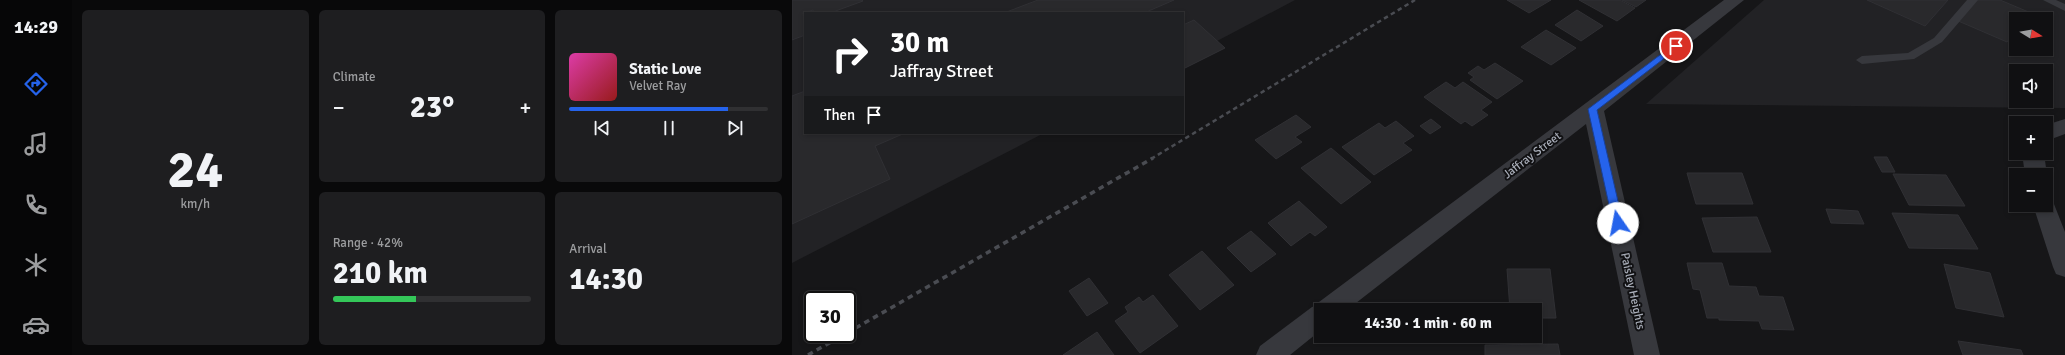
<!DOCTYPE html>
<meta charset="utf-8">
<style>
body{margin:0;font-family:Signika,sans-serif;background:#1e1e20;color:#f1f3f6;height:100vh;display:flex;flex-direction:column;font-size:15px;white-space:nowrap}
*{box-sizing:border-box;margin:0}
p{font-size:13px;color:#9c9d9f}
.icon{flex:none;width:22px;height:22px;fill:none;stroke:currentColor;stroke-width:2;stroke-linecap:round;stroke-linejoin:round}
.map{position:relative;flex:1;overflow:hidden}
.panel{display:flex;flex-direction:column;gap:10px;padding:10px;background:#09090a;width:720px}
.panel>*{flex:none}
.guide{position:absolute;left:12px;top:12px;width:380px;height:122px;border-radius:0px;box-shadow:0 2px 6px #0003,0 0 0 1px #303032;background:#202124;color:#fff;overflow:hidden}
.needle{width:26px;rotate:101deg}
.buttons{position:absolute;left:1217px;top:12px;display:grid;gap:8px}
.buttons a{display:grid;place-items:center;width:44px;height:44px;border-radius:0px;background:#101012;box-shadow:0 2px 6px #0003,0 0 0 1px #303032;font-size:20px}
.speed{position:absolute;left:12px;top:291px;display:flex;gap:8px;font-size:20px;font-weight:700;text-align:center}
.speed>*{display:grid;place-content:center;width:52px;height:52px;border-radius:50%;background:#101012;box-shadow:0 2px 6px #0003,0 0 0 1px #303032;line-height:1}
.speed .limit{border:2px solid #111;border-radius:6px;background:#fff;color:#111}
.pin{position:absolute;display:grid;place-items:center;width:34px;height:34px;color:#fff;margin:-17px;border:2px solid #fff;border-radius:50%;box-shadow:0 1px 4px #0007}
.me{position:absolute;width:44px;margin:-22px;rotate:348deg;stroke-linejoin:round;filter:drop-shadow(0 0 3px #0008)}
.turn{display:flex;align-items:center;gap:14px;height:84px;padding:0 20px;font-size:18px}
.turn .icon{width:52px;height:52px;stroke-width:2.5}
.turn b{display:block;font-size:28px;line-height:34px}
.then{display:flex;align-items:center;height:38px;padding:0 20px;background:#0003;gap:8px;font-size:15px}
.big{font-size:30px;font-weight:700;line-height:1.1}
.panel .tile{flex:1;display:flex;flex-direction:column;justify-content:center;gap:6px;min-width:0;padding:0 14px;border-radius:6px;background:#1e1e20}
.panel .dial{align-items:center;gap:0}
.dial b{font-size:52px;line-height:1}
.song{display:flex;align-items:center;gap:12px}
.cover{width:48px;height:48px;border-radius:6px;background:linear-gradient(135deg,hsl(320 70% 55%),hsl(0 70% 35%))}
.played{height:4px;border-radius:2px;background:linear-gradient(90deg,#2563eb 80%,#303032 80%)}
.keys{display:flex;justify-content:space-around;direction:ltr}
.heat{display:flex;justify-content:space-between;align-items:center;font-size:22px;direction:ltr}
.charge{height:6px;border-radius:3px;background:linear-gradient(90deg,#34c759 42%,#303032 0)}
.panel .tiles{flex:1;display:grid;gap:10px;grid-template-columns:repeat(3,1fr)}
.tile:first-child{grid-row:span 2}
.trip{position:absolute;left:522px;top:303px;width:228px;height:40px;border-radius:0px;background:#101012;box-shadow:0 2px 6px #0003,0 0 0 1px #303032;font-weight:700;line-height:40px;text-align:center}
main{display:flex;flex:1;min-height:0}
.tab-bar{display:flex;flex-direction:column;width:72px;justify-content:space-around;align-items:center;background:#060607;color:#9c9d9f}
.tab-bar .icon{width:28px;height:28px}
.tab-bar .current{color:#2563eb}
.tab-bar b{font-size:18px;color:#f1f3f6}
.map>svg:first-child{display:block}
.built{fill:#222225;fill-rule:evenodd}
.building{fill:#29292c;stroke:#303034}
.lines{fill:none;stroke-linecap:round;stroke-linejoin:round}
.lane{fill:#37383d;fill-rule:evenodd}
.street{fill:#37383d;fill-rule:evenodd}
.rail-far1{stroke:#4a4c52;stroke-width:2.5;stroke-dasharray:4.5 3.5;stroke-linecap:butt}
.rail{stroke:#4a4c52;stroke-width:3.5;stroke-dasharray:5.5 4.5;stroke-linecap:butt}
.route{fill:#2563eb;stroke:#184099}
.labels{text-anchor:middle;stroke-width:4;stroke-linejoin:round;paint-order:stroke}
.street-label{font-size:12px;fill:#a8adb8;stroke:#111113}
</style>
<main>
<nav class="tab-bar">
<b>14:29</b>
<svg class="icon current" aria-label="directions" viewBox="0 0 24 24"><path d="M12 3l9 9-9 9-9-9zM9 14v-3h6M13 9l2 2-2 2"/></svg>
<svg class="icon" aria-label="music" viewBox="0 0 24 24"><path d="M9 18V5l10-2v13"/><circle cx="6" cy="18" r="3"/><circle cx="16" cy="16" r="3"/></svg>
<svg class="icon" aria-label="phone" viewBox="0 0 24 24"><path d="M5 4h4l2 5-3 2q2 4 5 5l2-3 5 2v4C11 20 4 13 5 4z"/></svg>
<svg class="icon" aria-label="climate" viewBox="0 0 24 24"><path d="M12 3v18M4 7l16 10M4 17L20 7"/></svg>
<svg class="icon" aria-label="car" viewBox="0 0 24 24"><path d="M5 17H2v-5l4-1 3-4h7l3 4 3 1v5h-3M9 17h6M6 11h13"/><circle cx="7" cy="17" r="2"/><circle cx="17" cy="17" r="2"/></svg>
</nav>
<section class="panel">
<div class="tiles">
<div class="tile dial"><b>24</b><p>km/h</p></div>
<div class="tile"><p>Climate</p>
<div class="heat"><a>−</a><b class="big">23°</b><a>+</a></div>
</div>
<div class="tile">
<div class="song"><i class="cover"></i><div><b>Static Love</b><p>Velvet Ray</p></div></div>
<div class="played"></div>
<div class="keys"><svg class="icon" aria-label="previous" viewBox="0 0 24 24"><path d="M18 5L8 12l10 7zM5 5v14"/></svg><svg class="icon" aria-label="pause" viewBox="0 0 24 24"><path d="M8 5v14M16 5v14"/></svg><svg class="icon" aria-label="next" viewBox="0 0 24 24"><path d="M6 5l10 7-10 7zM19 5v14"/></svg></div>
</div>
<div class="tile"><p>Range · 42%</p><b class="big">210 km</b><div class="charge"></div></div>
<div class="tile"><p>Arrival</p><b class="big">14:30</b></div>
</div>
</section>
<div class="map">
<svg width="1273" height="355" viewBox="0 0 1273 355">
<rect width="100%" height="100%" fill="#161618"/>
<!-- built -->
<g class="built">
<path d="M0 0H503L391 59V13H13V133H252L0 263Z"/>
<path d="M972 0H1273V108L854 104ZM1224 19H1254V49H1224ZM1224 71H1254V101H1224Z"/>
</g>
<!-- building -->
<g class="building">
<path d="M0 0H70L71 1 38 13H22L21 10 11 13 13 18V35L0 40Z"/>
<path d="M246 0H382L352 13H212Z"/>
<path d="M715 0H759L737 13Z"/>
<path d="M787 0H828L843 8 825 21Z"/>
<path d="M830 0H854L844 7Z"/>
<path d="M1075 0H1156L1133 26Z"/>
<path d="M1183 0H1208L1239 13 1234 19H1224V31L1215 42 1164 20Z"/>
<path d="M785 10 811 26 789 41 763 25Z"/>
<path d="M402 20 433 48 391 69V25Z"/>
<path d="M754 30 784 48 759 65 729 47Z"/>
<path d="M703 63 731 81 705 99 678 80 682 77 676 73 686 66 692 70Z"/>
<path d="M654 82 663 88 671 82 700 102 689 110 696 115 680 126 673 121 669 124 632 97Z"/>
<path d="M13 91V133H113L83 146 98 179 0 224V96Z"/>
<path d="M504 115 519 127 503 137 510 142 484 159 463 140Z"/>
<path d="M639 119 649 127 638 134 628 126Z"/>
<path d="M604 121 622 136 611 143 620 150 582 175 550 147 587 123 593 128Z"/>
<path d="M539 148 579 182 549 204 509 168Z"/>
<path d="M1082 157H1095L1103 172H1090Z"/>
<path d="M895 173H950L961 204H904Z"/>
<path d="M1101 174 1154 175 1173 206 1117 205Z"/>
<path d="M507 201 535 227 523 236 518 232 499 246 476 223Z"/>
<path d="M1034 209 1066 211 1072 224 1039 223Z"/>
<path d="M1100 213 1166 215 1186 249 1117 248Z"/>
<path d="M965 217 979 252H921L910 218Z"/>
<path d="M459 231 484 254 459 272 435 248Z"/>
<path d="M410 251 442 285 408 310 377 275Z"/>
<path d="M895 263H930L937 286 964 287 967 296 991 297 1002 330 970 329 967 321 927 320V318H915L908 290 901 289Z"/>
<path d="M1152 264 1198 273 1212 317 1164 308Z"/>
<path d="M715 269H758L764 318H743V310H718Z"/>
<path d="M297 278 316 303 295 316 277 291Z"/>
<path d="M361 295 386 326 348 353 323 321 336 312 333 307 347 297 351 302Z"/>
<path d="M305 332 322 355H271Z"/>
<path d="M1166 341 1229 350 1231 355H1171Z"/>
<path d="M766 344 768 355H693V345Z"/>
</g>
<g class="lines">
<!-- lane -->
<g class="lane">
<path d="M1175 0H1186L1150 42 1122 59 1070 64 1064 60 1070 56 1116 53 1142 38Z"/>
<path d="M1251 0H1264L1273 4V11Z"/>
</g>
<!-- street -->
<g class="street">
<path d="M932 0H952L812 111 868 355H842L794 124 555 310H529V330L498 355H464L468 346 520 307 526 305 527 302Z"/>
<path d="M1273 119V134L1254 141V125Z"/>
<path d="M1230 153H1252L1255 175 1254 177V175H1233Z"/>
<path d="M1254 197 1260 199 1273 232V277L1264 274 1261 267 1241 205H1254Z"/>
</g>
<!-- rail-far1 -->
<path class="rail-far1" d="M359 159 623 0"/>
<!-- rail -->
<g class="rail">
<path d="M55 333 361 158"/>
<path d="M16 355 53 334"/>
</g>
</g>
<!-- route -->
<path class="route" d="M884 43 888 46 887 47 805 110 831 223 826 226 821 223 796 109Z"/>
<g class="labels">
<!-- street labels -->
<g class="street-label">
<text transform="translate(740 155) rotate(-37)" y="4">Jaffray Street</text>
<text transform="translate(841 291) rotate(78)" y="4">Paisley Heights</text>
</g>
</g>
</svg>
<div class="buttons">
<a><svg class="needle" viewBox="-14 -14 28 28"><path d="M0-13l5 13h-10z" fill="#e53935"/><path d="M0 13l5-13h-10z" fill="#9c9d9f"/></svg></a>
<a><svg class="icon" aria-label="sound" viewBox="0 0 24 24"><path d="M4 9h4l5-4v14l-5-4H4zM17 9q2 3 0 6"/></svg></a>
<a>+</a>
<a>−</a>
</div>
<div class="speed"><div class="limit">30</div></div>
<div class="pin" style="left:884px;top:46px;background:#d93025"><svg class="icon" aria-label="arrive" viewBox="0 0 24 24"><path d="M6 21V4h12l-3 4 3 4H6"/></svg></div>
<svg class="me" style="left:826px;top:223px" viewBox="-20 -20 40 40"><circle r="19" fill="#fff"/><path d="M0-13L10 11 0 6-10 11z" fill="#2563eb"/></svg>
<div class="trip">14:30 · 1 min · 60 m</div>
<div class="guide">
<div class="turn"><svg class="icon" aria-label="right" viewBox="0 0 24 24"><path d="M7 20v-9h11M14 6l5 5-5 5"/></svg><div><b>30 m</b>Jaffray Street</div></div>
<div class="then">Then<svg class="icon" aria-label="arrive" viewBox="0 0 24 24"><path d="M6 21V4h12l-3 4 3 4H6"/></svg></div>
</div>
</div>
</main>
